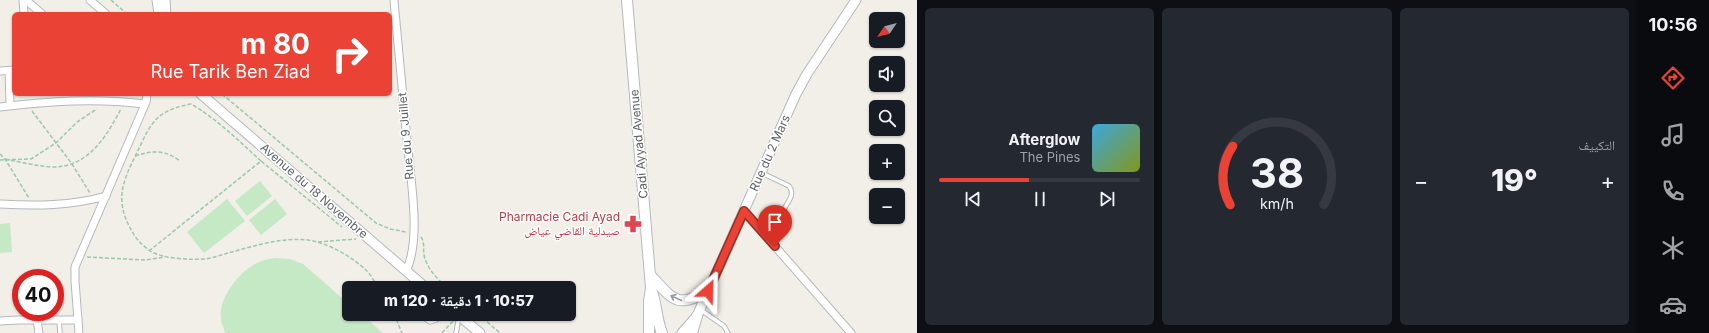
<!DOCTYPE html>
<html lang="ar">
<meta charset="utf-8">
<style>
body{margin:0;font-family:Inter,"Noto Naskh Arabic",sans-serif;background:#242831;color:#f1f3f6;direction:rtl;height:100vh;display:flex;flex-direction:column;font-size:15px;white-space:nowrap}
*{box-sizing:border-box;margin:0}
p{font-size:13px;color:#9ea1a6}
.icon{flex:none;width:22px;height:22px;fill:none;stroke:currentColor;stroke-width:2;stroke-linecap:round;stroke-linejoin:round}
.map{position:relative;flex:1;overflow:hidden;direction:ltr}
.side{display:flex;flex-direction:column;gap:8px;padding:8px;background:#0d0f14;width:720px}
.side>*{flex:none}
.guide{position:absolute;left:12px;top:12px;width:380px;height:84px;border-radius:6px;box-shadow:0 1px 3px #0004;direction:rtl;background:#ea4335;color:#fff;overflow:hidden}
.needle{width:26px;rotate:235deg}
.tools{position:absolute;left:869px;top:12px;display:grid;gap:8px}
.tools a{display:grid;place-items:center;width:36px;height:36px;border-radius:6px;background:#171b24;box-shadow:0 1px 3px #0004;font-size:20px}
.speed{position:absolute;left:12px;top:269px;display:flex;gap:8px;font-size:20px;font-weight:700;text-align:center}
.speed>*{display:grid;place-content:center;width:52px;height:52px;border-radius:50%;background:#171b24;box-shadow:0 1px 3px #0004;line-height:1}
.speed .limit{border:6px solid #d22;background:#fff;color:#111}
.pin{position:absolute;display:grid;place-items:center;width:34px;height:34px;color:#fff;margin:-41px -17px;border-radius:50% 50% 50% 0;rotate:-45deg;box-shadow:0 0 4px #0007}
.pin .icon{rotate:45deg}
.me{position:absolute;width:44px;margin:-22px;rotate:25deg;stroke-linejoin:round;filter:drop-shadow(0 0 3px #0008)}
.turn{display:flex;align-items:center;gap:14px;height:84px;padding:0 16px;font-size:18px}
.turn .icon{width:52px;height:52px;stroke-width:2.5}
.turn b{display:block;font-size:28px;line-height:34px}
.big{font-size:30px;font-weight:800;line-height:1.1}
.side .tile{flex:1;display:flex;flex-direction:column;justify-content:center;gap:6px;min-width:0;padding:0 14px;border-radius:6px;background:#242831}
.side .dial{align-items:center;gap:0}
.dial svg{height:104px;overflow:visible;fill:none;stroke:#363941;stroke-width:7;stroke-linecap:round;text-anchor:middle}
.dial text{fill:#f1f3f6;stroke:none}
.song{display:flex;align-items:center;gap:12px}
.cover{width:48px;height:48px;border-radius:6px;background:linear-gradient(135deg,hsl(200 70% 55%),hsl(70 70% 35%))}
.played{height:4px;border-radius:2px;background:linear-gradient(90deg,#ea4335 45%,#363941 45%)}
.keys{display:flex;justify-content:space-around;direction:ltr}
.heat{display:flex;justify-content:space-between;align-items:center;font-size:22px;direction:ltr}
.side .tiles{flex:1;display:grid;gap:8px;grid-template-columns:repeat(3,1fr)}
.trip{position:absolute;left:342px;top:281px;width:234px;height:40px;border-radius:6px;background:#171b24;box-shadow:0 1px 3px #0004;font-weight:800;line-height:40px;text-align:center;direction:rtl}
main{display:flex;flex:1;min-height:0}
.menu{display:flex;flex-direction:column;width:72px;justify-content:space-around;align-items:center;background:#090b0e;color:#9ea1a6}
.menu .icon{width:28px;height:28px}
.menu .current{color:#ea4335}
.menu b{font-size:18px;color:#f1f3f6}
.map>svg:first-child{display:block}
.green{fill:#c5e8c5}
.lines{fill:none;stroke-linecap:round;stroke-linejoin:round}
.service-casing{stroke:#b5b8bc;stroke-width:5.5}
.minor-casing{stroke:#b5b8bc;stroke-width:9}
.tertiary-casing{stroke:#b5b8bc;stroke-width:11}
.secondary-casing{stroke:#b6babf;stroke-width:12}
.path{stroke:#9cc7a9;stroke-width:1.5;stroke-dasharray:4 2;stroke-linecap:butt}
.service{stroke:#fff;stroke-width:3.5}
.minor{stroke:#fff;stroke-width:7}
.tertiary{stroke:#fff;stroke-width:9}
.secondary{stroke:#fff;stroke-width:10}
.oneway{stroke:#979a9d}
.route-casing{stroke:#982c22;stroke-width:10}
.route{stroke:#ea4335;stroke-width:7}
.labels{text-anchor:middle;stroke-width:3;stroke-linejoin:round;paint-order:stroke}
.street-label{font-size:12px;fill:#5f6368;stroke:#fff}
.health-label{font-size:12px;fill:#be3a42;stroke:#fff;text-anchor:end}
</style>
<main>
<nav class="menu">
<b>10:56</b>
<svg class="icon current" aria-label="directions" viewBox="0 0 24 24"><path d="M12 3l9 9-9 9-9-9zM9 14v-3h6M13 9l2 2-2 2"/></svg>
<svg class="icon" aria-label="music" viewBox="0 0 24 24"><path d="M9 18V5l10-2v13"/><circle cx="6" cy="18" r="3"/><circle cx="16" cy="16" r="3"/></svg>
<svg class="icon" aria-label="phone" viewBox="0 0 24 24"><path d="M5 4h4l2 5-3 2q2 4 5 5l2-3 5 2v4C11 20 4 13 5 4z"/></svg>
<svg class="icon" aria-label="climate" viewBox="0 0 24 24"><path d="M12 3v18M4 7l16 10M4 17L20 7"/></svg>
<svg class="icon" aria-label="car" viewBox="0 0 24 24"><path d="M5 17H2v-5l4-1 3-4h7l3 4 3 1v5h-3M9 17h6M6 11h13"/><circle cx="7" cy="17" r="2"/><circle cx="17" cy="17" r="2"/></svg>
</nav>
<section class="side">
<div class="tiles">
<div class="tile"><p>التكييف</p>
<div class="heat"><a>−</a><b class="big">19°</b><a>+</a></div>
</div>
<div class="tile dial"><svg viewBox="0 0 100 80">
<path d="M14 69A42 42 0 1 1 86 69"/>
<path d="M14 69A42 42 0 0 1 16 24" stroke="#ea4335"/>
<text x="50" y="56" font-size="32" font-weight="700">38</text>
<text x="50" y="72" font-size="11">km/h</text>
</svg></div>
<div class="tile">
<div class="song"><i class="cover"></i><div><b>Afterglow</b><p>The Pines</p></div></div>
<div class="played"></div>
<div class="keys"><svg class="icon" aria-label="previous" viewBox="0 0 24 24"><path d="M18 5L8 12l10 7zM5 5v14"/></svg><svg class="icon" aria-label="pause" viewBox="0 0 24 24"><path d="M8 5v14M16 5v14"/></svg><svg class="icon" aria-label="next" viewBox="0 0 24 24"><path d="M6 5l10 7-10 7zM19 5v14"/></svg></div>
</div>
</div>
</section>
<div class="map">
<svg width="917" height="333" viewBox="0 0 917 333">
<rect width="100%" height="100%" fill="#f1efe8"/>
<!-- green -->
<g class="green">
<path d="M260 181 272 196 247 216 235 201Z"/>
<path d="M227 199 245 221 204 253 187 232Z"/>
<path d="M275 199 287 214 261 235 249 220Z"/>
<path d="M10 223 12 252 0 253V224Z"/>
<path d="M275 258 290 259 303 264 349 304V314H361L383 333H225C224 328 221 323 221 318 218 298 240 271 257 263 262 260 269 259 275 258Z"/>
</g>
<g class="lines">
<!-- service casing -->
<g class="service-casing">
<g id="service">
<path d="M762 173 789 186C796 194 787 203 783 211"/>
<path d="M701 310 724 326 728 333"/>
<path d="M418 314 430 322 436 320 442 314"/>
<path d="M59 320 60 333"/>
<path d="M456 333 459 316"/>
</g>
</g>
<!-- minor casing -->
<g class="minor-casing">
<g id="minor">
<path d="M23 0 24 14"/>
<path d="M26 0 42 14"/>
<path d="M90 0 106 14"/>
<path d="M394 0C398 47 403 94 407 140 410 176 422 239 406 271"/>
<path d="M0 71 14 70"/>
<path d="M9 71 10 105"/>
<path d="M0 107C50 101 95 98 144 104"/>
<path d="M0 204C36 206 71 206 106 196"/>
<path d="M744 211 851 333"/>
<path d="M37 320 39 333"/>
<path d="M78 320 79 333"/>
<path d="M0 321 19 320H78L75 281V267L146 102 147 94"/>
</g>
</g>
<!-- tertiary casing -->
<g class="tertiary-casing">
<g id="tertiary">
<path d="M157 0 159 14"/>
<path d="M165 0 166 14"/>
<path d="M201 94 426 288"/>
<path d="M457 314 480 333"/>
<path d="M682 333 697 316 796 94 807 74 856 0"/>
</g>
</g>
<!-- secondary casing -->
<g class="secondary-casing">
<g id="secondary">
<path d="M627 0 651 288 649 301V333"/>
<path d="M650 275C672 298 676 310 708 291"/>
<path d="M651 289C657 303 656 319 662 333"/>
<path d="M692 333 697 316"/>
</g>
</g>
<!-- path -->
<g class="path">
<path d="M111 0 127 14"/>
<path d="M222 94 376 223 390 229 406 232"/>
<path d="M32 111 72 164 90 193"/>
<path d="M0 154 5 159 29 198"/>
<path d="M135 156C153 150 165 150 180 161"/>
<path d="M5 159C20 162 36 166 51 167 88 168 106 137 121 109"/>
<path d="M0 160 31 159 56 143 77 122 97 109"/>
<path d="M261 161C239 141 217 119 191 104 165 109 154 116 143 140 127 175 110 195 133 233 136 239 143 246 149 250 160 259 192 260 205 259 213 258 221 255 228 253 254 246 281 237 308 240 329 243 352 257 367 271 371 275 375 283 379 288"/>
<path d="M421 237C425 242 423 249 424 255 427 269 437 279 448 288"/>
<path d="M318 242 356 239"/>
<path d="M149 251 261 161 342 227"/>
<path d="M87 257 145 260 165 257"/>
<path d="M394 314 402 333"/>
<path d="M478 314 500 333"/>
<path d="M442 333 453 321"/>
</g>
<!-- service -->
<use href="#service" class="service"/>
<!-- minor -->
<use href="#minor" class="minor"/>
<!-- tertiary -->
<use href="#tertiary" class="tertiary"/>
<!-- secondary -->
<use href="#secondary" class="secondary"/>
</g>
<!-- one-way arrows -->
<defs><path id="oneway-shaft" d="M-6 0H5M1.5-3L5.5 0L1.5 3" fill="none" stroke-width="1.6" stroke-linecap="round" stroke-linejoin="round"/></defs>
<use class="oneway" href="#oneway-shaft" transform="translate(676 298) rotate(-155)"/>
<g class="lines">
<!-- route casing -->
<g class="route-casing">
<path id="route" d="M708 291 744 211 775 246"/>
</g>
<!-- route -->
<use href="#route" class="route"/>
</g>
<!-- icons -->
<defs>
<g id="pharmacy-bare" transform="scale(1.38)"><path d="M-2-6h4v4h4v4h-4v4h-4v-4h-4v-4h4Z" fill="#e0444e" stroke="#fff" stroke-width="2.5" paint-order="stroke"/></g>
</defs>
<g fill-rule="evenodd">
<use href="#pharmacy-bare" x="633" y="224"/>
</g>
<g class="labels">
<!-- street labels -->
<g class="street-label">
<text transform="translate(406 136) rotate(-95)" y="4">Rue du 9 Juillet</text>
<text transform="translate(639 144) rotate(-95)" y="4">Cadi Ayyad Avenue</text>
<text transform="translate(770 153) rotate(-66)" y="4">Rue du 2 Mars</text>
<text transform="translate(314 191) rotate(41)" y="4">Avenue du 18 Novembre</text>
</g>
<!-- health labels -->
<g class="health-label">
<text x="620" y="221">Pharmacie Cadi Ayad<tspan x="620" dy="14">صيدلية القاضي عياض</tspan></text>
</g>
</g>
</svg>
<div class="tools">
<a><svg class="needle" viewBox="-14 -14 28 28"><path d="M0-13l5 13h-10z" fill="#e53935"/><path d="M0 13l5-13h-10z" fill="#9ea1a6"/></svg></a>
<a><svg class="icon" aria-label="sound" viewBox="0 0 24 24"><path d="M4 9h4l5-4v14l-5-4H4zM17 9q2 3 0 6"/></svg></a>
<a><svg class="icon" aria-label="search" viewBox="0 0 24 24"><circle cx="10" cy="10" r="6"/><path d="M15 15l6 6"/></svg></a>
<a>+</a>
<a>−</a>
</div>
<div class="speed"><div class="limit">40</div></div>
<div class="pin" style="left:775px;top:246px;background:#d93025"><svg class="icon" aria-label="arrive" viewBox="0 0 24 24"><path d="M6 21V4h12l-3 4 3 4H6"/></svg></div>
<svg class="me" style="left:708px;top:291px" viewBox="-20 -20 40 40"><path d="M0-17L14 15 0 8-14 15z" fill="#ea4335" stroke="#fff" stroke-width="4"/></svg>
<div class="trip">10:57 · 1 دقيقة · 120 m</div>
<div class="guide">
<div class="turn"><svg class="icon" aria-label="right" viewBox="0 0 24 24"><path d="M7 20v-9h11M14 6l5 5-5 5"/></svg><div><b>80 m</b>Rue Tarik Ben Ziad</div></div>
</div>
</div>
</main>
